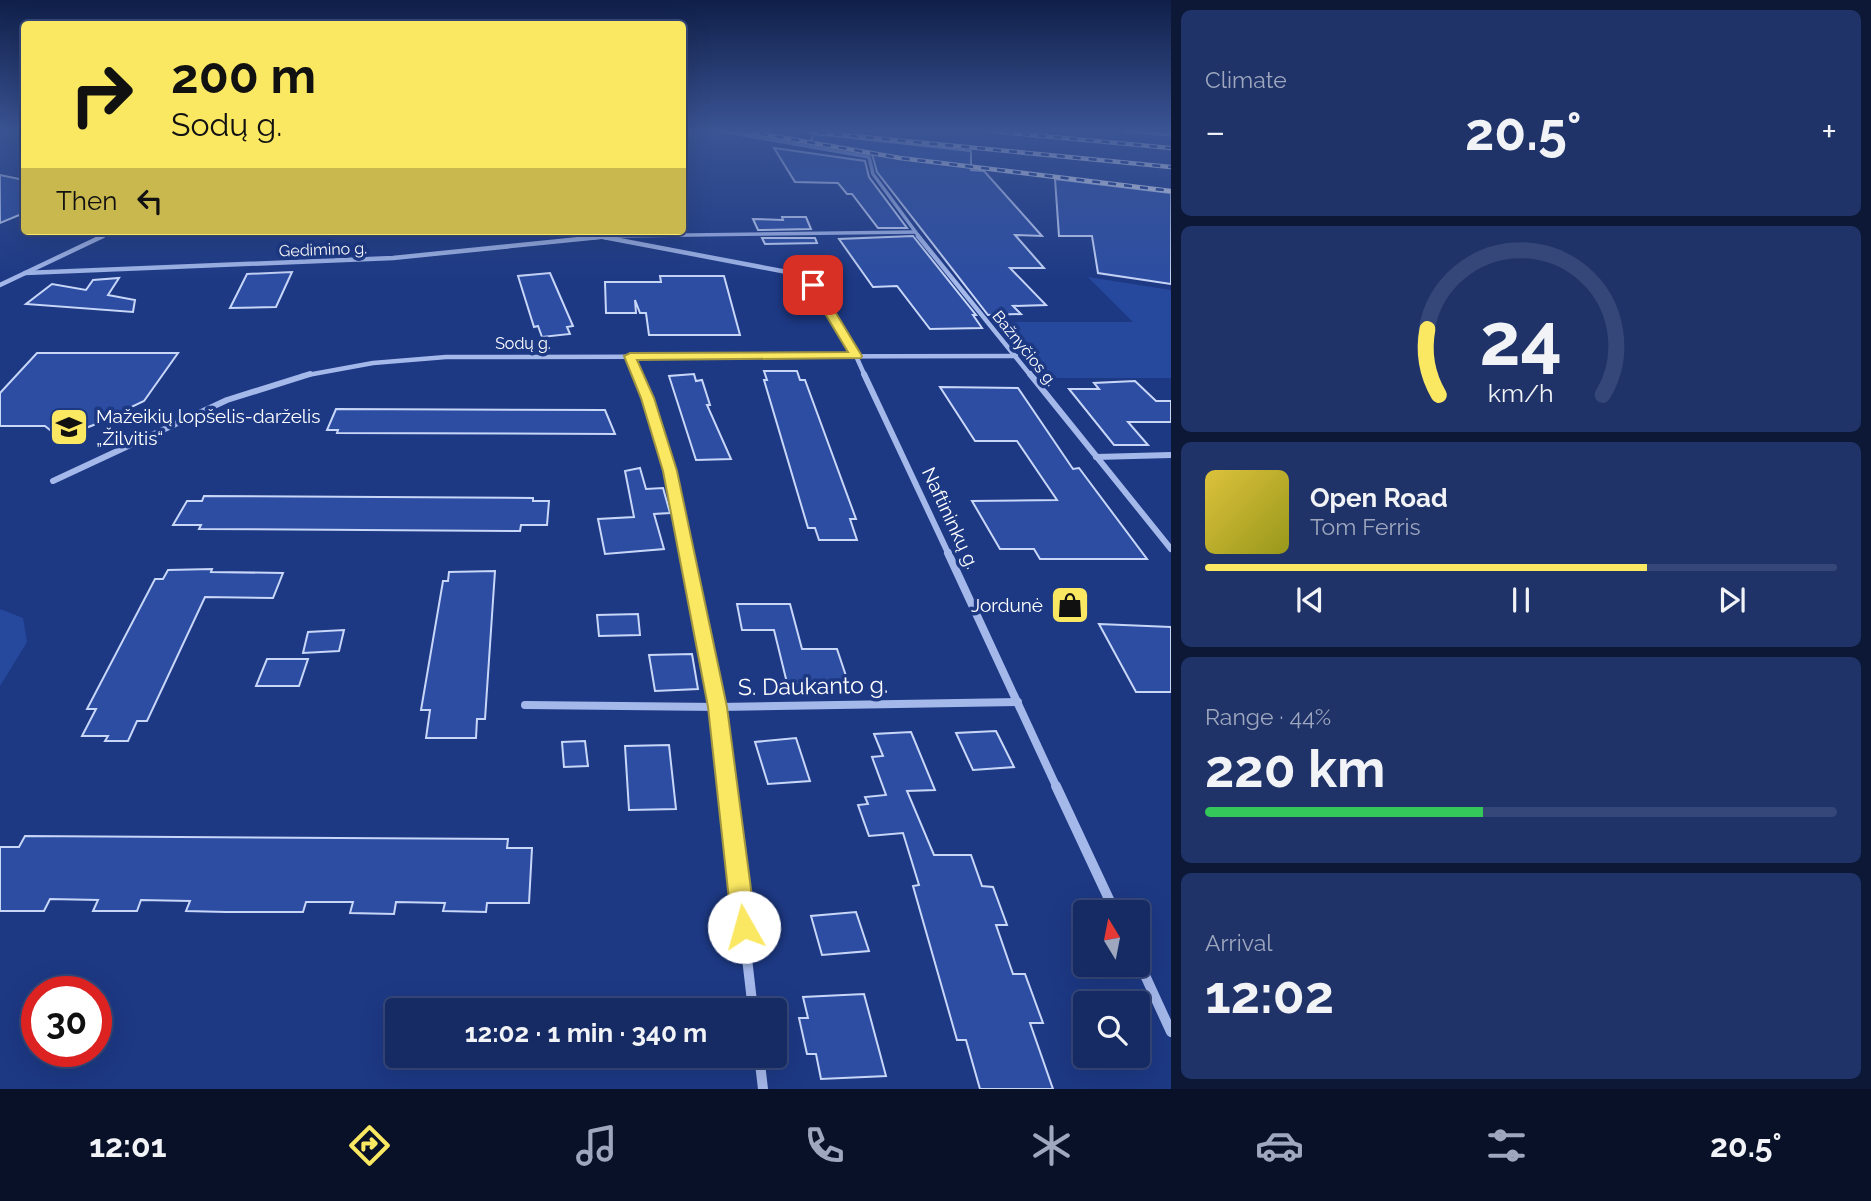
<!DOCTYPE html>
<meta charset="utf-8">
<style>
body{margin:0;font-family:Raleway,sans-serif;background:#1f3369;color:#f1f3f6;height:100vh;display:flex;flex-direction:column;font-size:26px;white-space:nowrap}
*{box-sizing:border-box;margin:0}
p{font-size:23px;color:#9ea7be}
.icon{flex:none;width:38px;height:38px;fill:none;stroke:currentColor;stroke-width:2;stroke-linecap:round;stroke-linejoin:round}
.map{position:relative;flex:1;overflow:hidden}
.side{display:flex;flex-direction:column;gap:10px;padding:10px;background:#0c1836;width:700px}
.side>*{flex:none}
.guide{position:absolute;left:21px;top:21px;width:665px;height:214px;border-radius:7px;box-shadow:0 7px 28px #0002,0 0 0 2px #354778;background:#fae762;color:#111;overflow:hidden}
.needle{width:46px;rotate:350deg}
.tools{position:absolute;left:1073px;top:900px;display:grid;gap:14px}
.tools a{display:grid;place-items:center;width:77px;height:77px;border-radius:7px;background:#162b63;box-shadow:0 7px 28px #0002,0 0 0 2px #354778;font-size:35px}
.speed{position:absolute;left:21px;top:976px;display:flex;gap:14px;font-size:35px;font-weight:700;text-align:center}
.speed>*{display:grid;place-content:center;width:91px;height:91px;border-radius:50%;background:#162b63;box-shadow:0 7px 28px #0002,0 0 0 2px #354778;line-height:1}
.speed .limit{border:10px solid #d22;background:#fff;color:#111}
.pin{position:absolute;display:grid;place-items:center;width:60px;height:60px;color:#fff;margin:-30px;border-radius:14px;box-shadow:0 4px 10px #0006}
.me{position:absolute;width:77px;margin:-38px;rotate:353deg;stroke-linejoin:round;filter:drop-shadow(0 0 5px #0008)}
.turn{display:flex;align-items:center;gap:24px;height:147px;padding:0 35px;font-size:32px}
.turn .icon{width:91px;height:91px;stroke-width:2.5}
.turn b{display:block;font-size:49px;line-height:60px}
.then{display:flex;align-items:center;height:66px;padding:0 35px;background:#0003;gap:14px;font-size:26px}
.big{font-size:52px;font-weight:700;line-height:1.1}
.side .widget{flex:1;display:flex;flex-direction:column;justify-content:center;gap:10px;min-width:0;padding:0 24px;border-radius:10px;background:#1f3369}
.side .dial{align-items:center;gap:0}
.dial svg{height:182px;overflow:visible;fill:none;stroke:#354778;stroke-width:7;stroke-linecap:round;text-anchor:middle}
.dial text{fill:#f1f3f6;stroke:none}
.song{display:flex;align-items:center;gap:21px}
.cover{width:84px;height:84px;border-radius:10px;background:linear-gradient(135deg,hsl(50 70% 55%),hsl(60 70% 35%))}
.played{height:7px;border-radius:4px;background:linear-gradient(90deg,#fae762 70%,#354778 70%)}
.keys{display:flex;justify-content:space-around;direction:ltr}
.heat{display:flex;justify-content:space-between;align-items:center;font-size:38px;direction:ltr}
.charge{height:10px;border-radius:5px;background:linear-gradient(90deg,#34c759 44%,#354778 0)}
.trip{position:absolute;left:385px;top:998px;width:402px;height:70px;border-radius:7px;background:#162b63;box-shadow:0 7px 28px #0002,0 0 0 2px #354778;font-weight:700;line-height:70px;text-align:center}
.tab-bar{display:flex;height:112px;justify-content:space-around;align-items:center;background:#091128;color:#9ea7be}
.tab-bar .icon{width:49px;height:49px}
.tab-bar .active{color:#fae762}
.tab-bar b{font-size:32px;color:#f1f3f6}
main{display:flex;flex:1;min-height:0}
.map>svg:first-child{display:block}
.green{fill:#26489d}
.building{fill:#2c4da2;stroke:#c8d6f8;stroke-width:2}
.lines{fill:none;stroke-linecap:round;stroke-linejoin:round}
.street-far4{stroke:#a4b8ea;stroke-width:3.5}
.street-far3{stroke:#a4b8ea;stroke-width:4.5}
.street-far2{stroke:#a4b8ea;stroke-width:6}
.street-far1{stroke:#a4b8ea;stroke-width:8}
.street{stroke:#a4b8ea;stroke-width:10}
.rail-casing{stroke:#fff;stroke-width:4.5}
.rail{stroke:#1d3984;stroke-width:2.5;stroke-dasharray:8;stroke-linecap:butt}
.route{fill:#fae762;stroke:#a29640;stroke-width:2}
.labels{text-anchor:middle;stroke-width:7;stroke-linejoin:round;paint-order:stroke}
.far-street-label{font-size:16px;fill:#fff;stroke:#1d3984}
.poi-label{font-size:19px;fill:#fff;stroke:#1d3984;text-anchor:start}
.street-label{font-size:19px;fill:#fff;stroke:#1d3984}
.near-street-label{font-size:23px;fill:#fff;stroke:#1d3984}
</style>
<main>
<div class="map">
<svg width="1171" height="1089" viewBox="0 0 1171 1089">
<rect width="100%" height="100%" fill="#1d3984"/>
<!-- green -->
<g class="green">
<path d="M1088 277 1171 290V378H1045L1000 322H1133Z"/>
<path d="M0 609 23 618 27 642 0 686Z"/>
</g>
<!-- building -->
<g class="building">
<path d="M814 134 971 151V170L984 171 1042 236 1015 235 1044 268H1010L1046 305 1013 306 1021 314 988 315 877 172 872 154 810 142Z"/>
<path d="M774 148 865 161 869 177 907 228H878L852 194H847L838 183 795 182Z"/>
<path d="M0 175 24 180V213L0 223Z"/>
<path d="M1055 179 1171 193V284L1098 273 1092 236H1059Z"/>
<path d="M782 217H806L811 229 758 230 753 219 783 220Z"/>
<path d="M913 236 976 315H973L982 328 930 329 897 286 873 287 839 239Z"/>
<path d="M762 238H815L817 243 765 244Z"/>
<path d="M292 272 276 307 230 308 247 274Z"/>
<path d="M550 273 573 326 567 327 570 334 542 337 538 326 534 327 518 276Z"/>
<path d="M660 276H724L740 335H649L646 313H640L635 300 636 313H606L605 282H661Z"/>
<path d="M119 278 108 295 135 300 133 312 26 304 52 284 86 290 93 280Z"/>
<path d="M37 353H178L144 401 125 410 127 412 60 438 45 426H0V393Z"/>
<path d="M764 371H797L800 380H805L856 519H850L857 540H819L815 528H808L764 380H767Z"/>
<path d="M694 374 696 381 702 380 710 405H707L731 459 696 460 669 376Z"/>
<path d="M1135 381 1156 401H1171V422H1128L1148 445H1114L1069 389H1099L1094 383Z"/>
<path d="M940 387 1018 388 1073 469 1079 468 1147 559H1040L1034 549H1000L972 501 1057 500 1017 441H975Z"/>
<path d="M336 409 605 410 615 434 337 433 338 430H327Z"/>
<path d="M640 468 646 489 663 488 670 513 654 514 664 549 605 554 598 519 634 517 625 471Z"/>
<path d="M204 496 533 498V501H549L547 525H521L520 531 199 529 201 525H173L187 501H202Z"/>
<path d="M212 569 211 572 283 573 273 598 205 597 147 721H137L128 741H105L108 736H82L96 709H87L155 579H163L168 570Z"/>
<path d="M495 571 485 719H477L476 738H426L430 710H421L443 581H448L449 572Z"/>
<path d="M737 604H790L802 649H837L848 682 787 683 774 630H742Z"/>
<path d="M638 614 640 635 599 636 597 615Z"/>
<path d="M1099 624 1171 627V692H1136Z"/>
<path d="M344 630 339 651 303 653 308 632Z"/>
<path d="M692 654 698 689 655 691 649 655Z"/>
<path d="M267 659H308L299 686H256Z"/>
<path d="M996 731 1014 767 973 770 956 733Z"/>
<path d="M911 732 935 790 907 791 934 855H971L982 886 993 887 1007 925H996L1013 974H1025L1043 1023H1030L1053 1089H980L966 1040H957L913 886 919 885 903 833 869 836 858 805 868 804 865 797 886 795 872 757 883 756 874 734Z"/>
<path d="M796 738 810 781 768 784 755 742Z"/>
<path d="M585 741 588 766 564 767 562 742Z"/>
<path d="M669 745 676 809 629 810 625 746Z"/>
<path d="M25 836 508 839 507 848H532L529 903H487L486 912 443 911 445 903 396 902 394 914 350 913 353 902H306L303 912H226L186 911 190 901 141 900 137 911H93L98 900 50 899 44 911H0V847H19Z"/>
<path d="M856 912 869 951 822 955 811 916Z"/>
<path d="M864 994 886 1076 821 1079 816 1054H807L799 1018H808L803 997Z"/>
</g>
<g class="lines">
<!-- street-far4 -->
<g class="street-far4">
<path d="M721 131 869 157 873 174 920 238"/>
<path d="M1126 131 1171 135"/>
<path d="M572 231 607 238"/>
<path d="M616 236 915 232"/>
<path d="M99 238 113 231"/>
<path d="M593 238 600 237"/>
</g>
<!-- street-far3 -->
<g class="street-far3">
<path d="M598 236 787 272C829 291 847 336 865 376"/>
<path d="M918 236 1031 376"/>
<path d="M25 273 393 258 600 237"/>
<path d="M0 285 103 236"/>
<path d="M630 356 638 376"/>
<path d="M302 376 373 363 446 357 1016 356"/>
</g>
<!-- street-far2 -->
<g class="street-far2">
<path d="M637 374 670 472 687 555"/>
<path d="M864 374 949 555"/>
<path d="M1030 374 1171 549"/>
<path d="M1096 457 1171 455"/>
<path d="M53 481 227 400 310 374"/>
</g>
<!-- street-far1 -->
<g class="street-far1">
<path d="M687 553 718 707 727 788"/>
<path d="M948 553 1057 788"/>
<path d="M525 705 718 707 1018 702"/>
</g>
<!-- street -->
<g class="street">
<path d="M727 786 753 1010"/>
<path d="M1056 786 1115 912"/>
<path d="M1138 960 1171 1032"/>
<path d="M759 1055 763 1089"/>
</g>
<!-- rail casing -->
<g class="rail-casing">
<g id="rail">
<path d="M744 131 900 158 1171 191"/>
<path d="M802 131 1171 167"/>
<path d="M990 131 1171 148"/>
</g>
</g>
<!-- rail -->
<use href="#rail" class="rail"/>
</g>
<!-- sky -->
<linearGradient id="sky" x2="0" y2="1"><stop stop-color="#101f49"/><stop offset="0.46" stop-color="#3a5494"/><stop offset="1" stop-color="#3a5494" stop-opacity="0"/></linearGradient>
<rect width="1171" height="283" fill="url(#sky)"/>
<!-- route -->
<path class="route" d="M813 282 819 285 862 356 861 358 637 360 654 398 677 471 727 707 756 927 752 936 744 939 735 936 732 927 708 707 663 471 641 398 624 356 630 353 848 352 808 285Z"/>
<!-- icons -->
<defs>
<g id="school-square" transform="scale(2.0125)"><rect x="-9" y="-9" width="18" height="18" rx="4" fill="#fae762" stroke="#1d3984"/><path d="M0-5L7-2L0 1L-7-2ZM-4 1L0 2.5L4 1V4Q0 6-4 4Z" fill="#111"/></g>
<g id="shop-square" transform="scale(2.0125)"><rect x="-9" y="-9" width="18" height="18" rx="4" fill="#fae762" stroke="#1d3984"/><path d="M-5-2.5h2.3a2.7 3.5 0 0 1 5.4 0H5L5.5 6h-11ZM-1.5-2.5h3a1.5 2.3 0 0 0-3 0Z" fill="#111"/></g>
</defs>
<g fill-rule="evenodd">
<use href="#school-square" x="69" y="427"/>
<use href="#shop-square" x="1070" y="605"/>
</g>
<g class="labels">
<!-- far-street labels -->
<g class="far-street-label">
<text transform="translate(323 249) rotate(-2)" y="6">Gedimino g.</text>
<text x="523" y="349">Sodų g.</text>
<text transform="translate(1025 348) rotate(51)" y="6">Bažnyčios g.</text>
</g>
<!-- poi labels -->
<g class="poi-label">
<text x="96" y="423">Mažeikių lopšelis-darželis<tspan x="96" dy="22">„Žilvitis“</tspan></text>
<text x="1043" y="612" text-anchor="end">Jordunė</text>
</g>
<!-- street labels -->
<g class="street-label">
<text transform="translate(951 518) rotate(65)" y="7">Naftininkų g.</text>
</g>
<!-- near-street labels -->
<g class="near-street-label">
<text transform="translate(813 686) rotate(-1)" y="8">S. Daukanto g.</text>
</g>
</g>
</svg>
<div class="tools">
<a><svg class="needle" viewBox="-14 -14 28 28"><path d="M0-13l5 13h-10z" fill="#e53935"/><path d="M0 13l5-13h-10z" fill="#9ea7be"/></svg></a>
<a><svg class="icon" aria-label="search" viewBox="0 0 24 24"><circle cx="10" cy="10" r="6"/><path d="M15 15l6 6"/></svg></a>
</div>
<div class="speed"><div class="limit">30</div></div>
<div class="pin" style="left:813px;top:285px;background:#d93025"><svg class="icon" aria-label="arrive" viewBox="0 0 24 24"><path d="M6 21V4h12l-3 4 3 4H6"/></svg></div>
<svg class="me" style="left:744px;top:927px" viewBox="-20 -20 40 40"><circle r="19" fill="#fff"/><path d="M0-13L10 11 0 6-10 11z" fill="#fae762"/></svg>
<div class="trip">12:02 · 1 min · 340 m</div>
<div class="guide">
<div class="turn"><svg class="icon" aria-label="right" viewBox="0 0 24 24"><path d="M7 20v-9h11M14 6l5 5-5 5"/></svg><div><b>200 m</b>Sodų g.</div></div>
<div class="then">Then<svg class="icon" aria-label="left" viewBox="0 0 24 24"><path d="M17 20v-9H6M10 6l-5 5 5 5"/></svg></div>
</div>
</div>
<section class="side">
<div class="widget"><p>Climate</p>
<div class="heat"><a>−</a><b class="big">20.5°</b><a>+</a></div>
</div>
<div class="widget dial"><svg viewBox="0 0 100 80">
<path d="M14 69A42 42 0 1 1 86 69"/>
<path d="M14 69A42 42 0 0 1 9 40" stroke="#fae762"/>
<text x="50" y="56" font-size="32" font-weight="700">24</text>
<text x="50" y="72" font-size="11">km/h</text>
</svg></div>
<div class="widget">
<div class="song"><i class="cover"></i><div><b>Open Road</b><p>Tom Ferris</p></div></div>
<div class="played"></div>
<div class="keys"><svg class="icon" aria-label="previous" viewBox="0 0 24 24"><path d="M18 5L8 12l10 7zM5 5v14"/></svg><svg class="icon" aria-label="pause" viewBox="0 0 24 24"><path d="M8 5v14M16 5v14"/></svg><svg class="icon" aria-label="next" viewBox="0 0 24 24"><path d="M6 5l10 7-10 7zM19 5v14"/></svg></div>
</div>
<div class="widget"><p>Range · 44%</p><b class="big">220 km</b><div class="charge"></div></div>
<div class="widget"><p>Arrival</p><b class="big">12:02</b></div>
</section>
</main>
<nav class="tab-bar">
<b>12:01</b>
<svg class="icon active" aria-label="directions" viewBox="0 0 24 24"><path d="M12 3l9 9-9 9-9-9zM9 14v-3h6M13 9l2 2-2 2"/></svg>
<svg class="icon" aria-label="music" viewBox="0 0 24 24"><path d="M9 18V5l10-2v13"/><circle cx="6" cy="18" r="3"/><circle cx="16" cy="16" r="3"/></svg>
<svg class="icon" aria-label="phone" viewBox="0 0 24 24"><path d="M5 4h4l2 5-3 2q2 4 5 5l2-3 5 2v4C11 20 4 13 5 4z"/></svg>
<svg class="icon" aria-label="climate" viewBox="0 0 24 24"><path d="M12 3v18M4 7l16 10M4 17L20 7"/></svg>
<svg class="icon" aria-label="car" viewBox="0 0 24 24"><path d="M5 17H2v-5l4-1 3-4h7l3 4 3 1v5h-3M9 17h6M6 11h13"/><circle cx="7" cy="17" r="2"/><circle cx="17" cy="17" r="2"/></svg>
<svg class="icon" aria-label="filters" viewBox="0 0 24 24"><path d="M4 7h16M4 17h16"/><circle cx="9" cy="7" r="2"/><circle cx="15" cy="17" r="2"/></svg>
<b>20.5°</b>
</nav>
